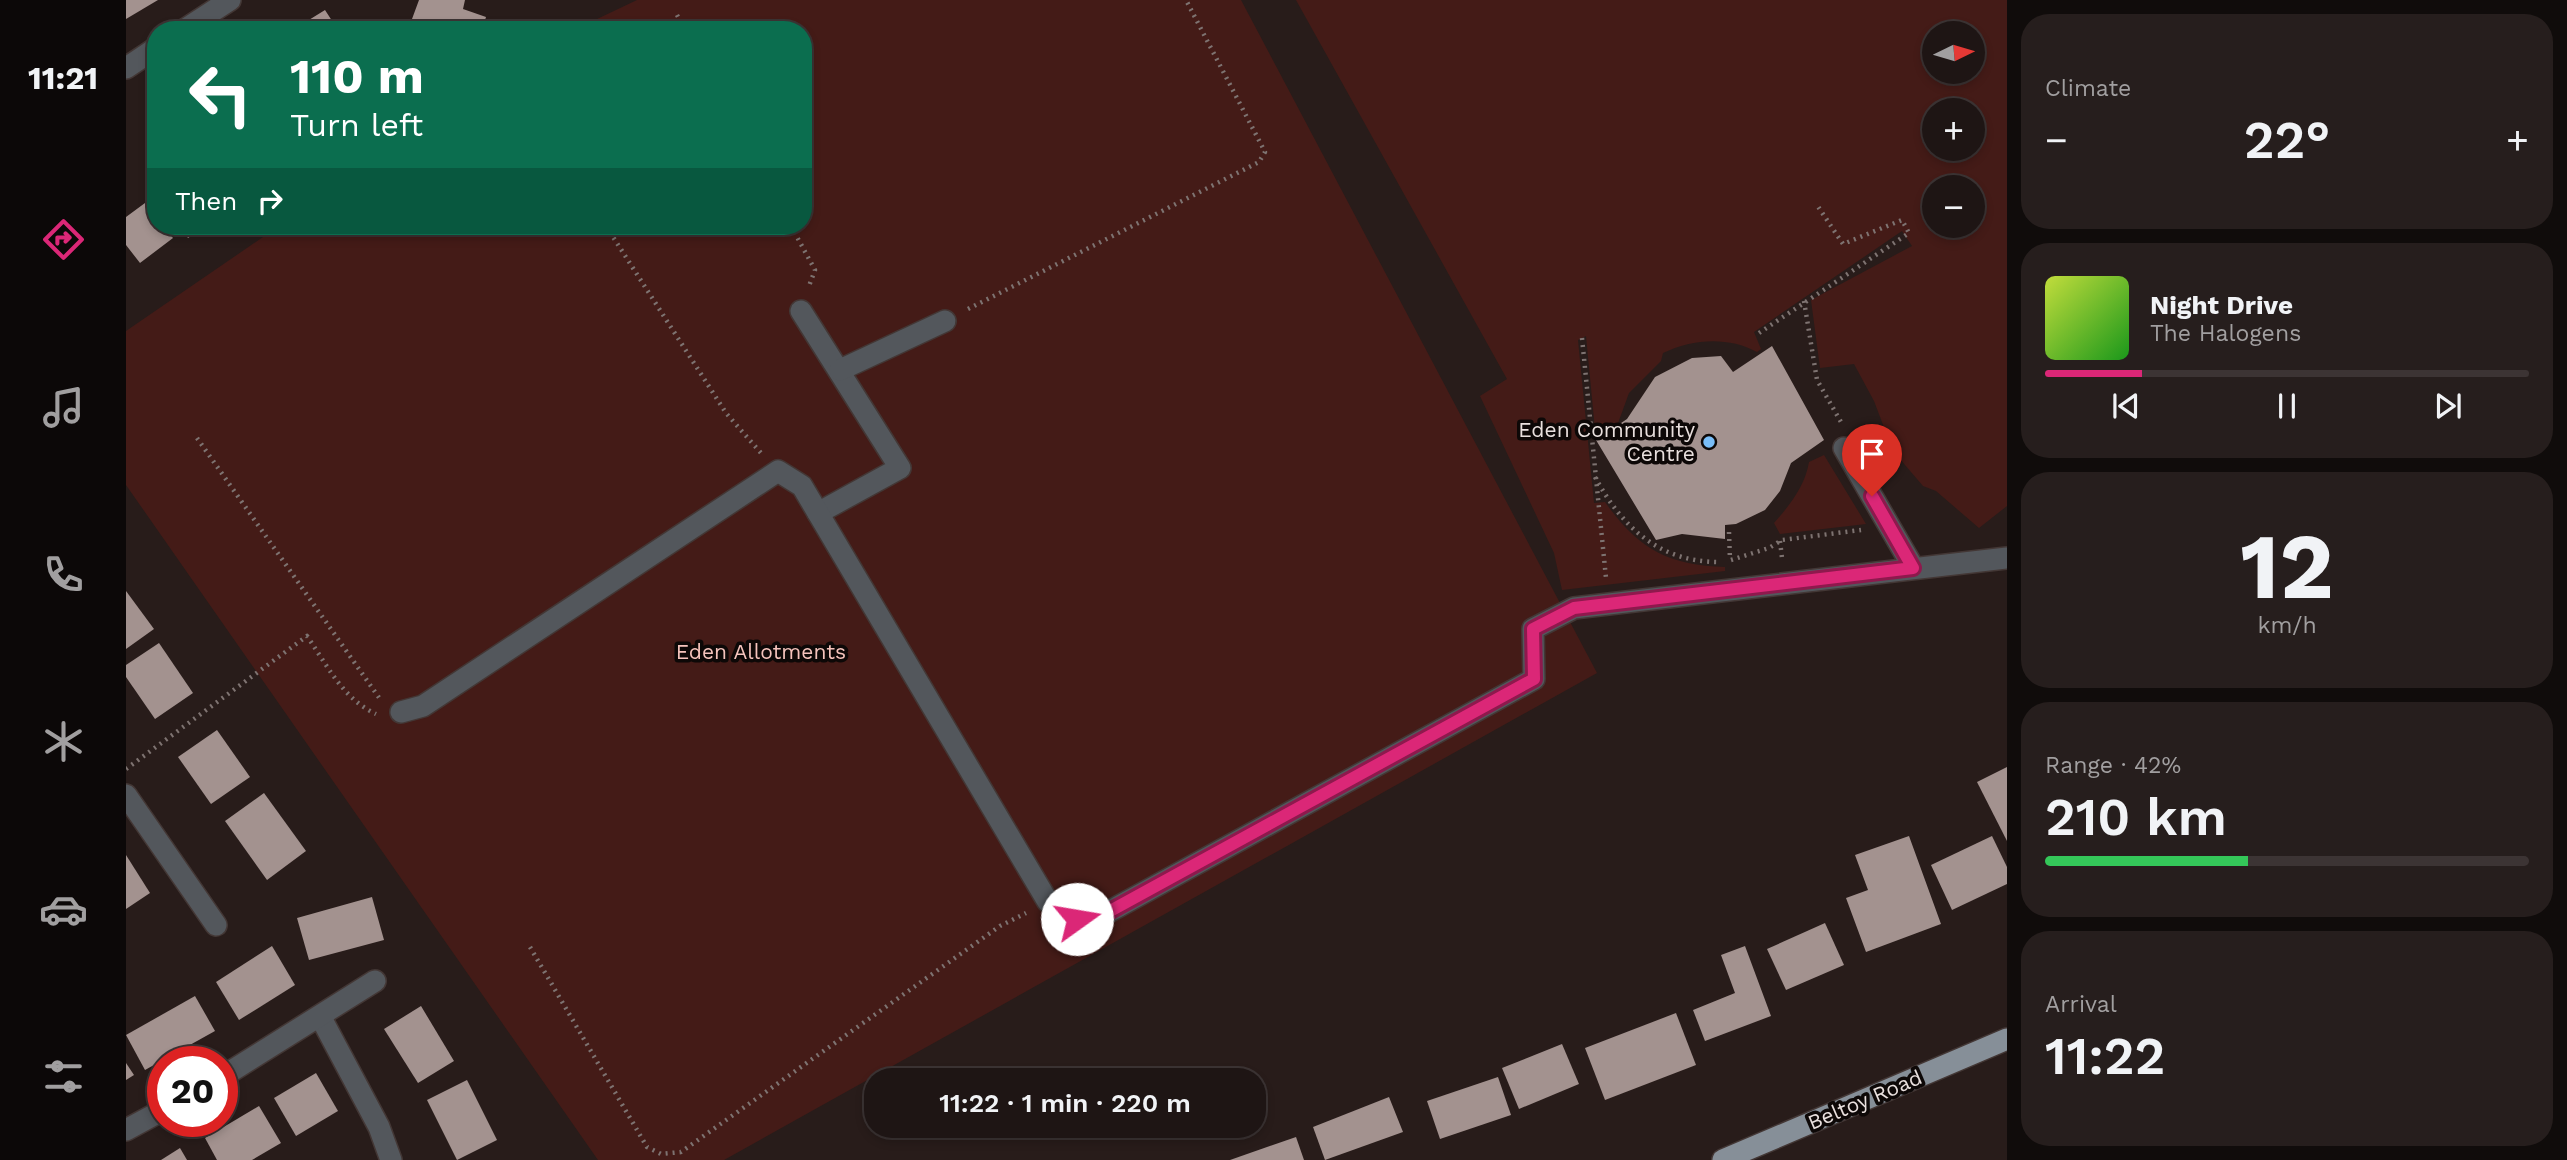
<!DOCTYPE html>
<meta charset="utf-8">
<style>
body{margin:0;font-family:"Work Sans",sans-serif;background:#261e1d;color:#f1f3f6;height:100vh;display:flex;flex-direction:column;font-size:26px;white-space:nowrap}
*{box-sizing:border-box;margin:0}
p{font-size:23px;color:#a19fa0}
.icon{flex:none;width:38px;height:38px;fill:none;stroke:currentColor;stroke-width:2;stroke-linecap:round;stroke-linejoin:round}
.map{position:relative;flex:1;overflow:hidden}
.drawer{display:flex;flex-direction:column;gap:14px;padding:14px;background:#100c0b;width:560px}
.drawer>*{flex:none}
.banner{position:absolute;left:21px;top:21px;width:665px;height:214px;border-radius:28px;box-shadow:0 4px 10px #0003,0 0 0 2px #3c3434;background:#0b6e4f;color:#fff;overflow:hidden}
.needle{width:46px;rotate:85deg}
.tools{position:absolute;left:1796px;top:21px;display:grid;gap:14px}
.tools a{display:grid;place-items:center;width:63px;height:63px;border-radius:50%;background:#1e1514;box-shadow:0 4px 10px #0003,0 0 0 2px #3c3434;font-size:35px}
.speed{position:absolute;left:21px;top:1046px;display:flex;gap:14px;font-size:35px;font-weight:700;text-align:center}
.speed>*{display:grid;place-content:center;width:91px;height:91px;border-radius:50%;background:#1e1514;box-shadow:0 4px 10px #0003,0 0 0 2px #3c3434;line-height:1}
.speed .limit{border:10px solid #d22;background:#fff;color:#111}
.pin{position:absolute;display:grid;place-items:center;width:60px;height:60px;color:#fff;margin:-72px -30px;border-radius:50% 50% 50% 0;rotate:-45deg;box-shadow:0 0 7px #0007}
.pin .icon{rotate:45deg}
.me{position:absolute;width:77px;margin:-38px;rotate:77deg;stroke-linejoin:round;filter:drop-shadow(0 0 5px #0008)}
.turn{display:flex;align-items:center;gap:24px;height:147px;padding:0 28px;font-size:32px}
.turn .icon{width:91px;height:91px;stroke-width:2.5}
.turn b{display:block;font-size:49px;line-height:60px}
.then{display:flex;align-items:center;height:66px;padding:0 28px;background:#0003;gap:14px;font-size:26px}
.big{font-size:52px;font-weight:600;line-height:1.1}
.drawer .card{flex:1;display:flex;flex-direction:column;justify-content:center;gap:10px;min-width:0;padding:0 24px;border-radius:28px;background:#261e1d}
.drawer .dial{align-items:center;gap:0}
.dial b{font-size:91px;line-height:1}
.song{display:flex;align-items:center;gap:21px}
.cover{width:84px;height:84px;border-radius:10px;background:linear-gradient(135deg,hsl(70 70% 55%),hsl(120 70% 35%))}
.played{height:7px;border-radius:4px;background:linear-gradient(90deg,#db2777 20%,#3c3434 20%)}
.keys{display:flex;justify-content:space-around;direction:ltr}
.heat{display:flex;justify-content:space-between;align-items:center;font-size:38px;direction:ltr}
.charge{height:10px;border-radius:5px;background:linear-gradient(90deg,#34c759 42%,#3c3434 0)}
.trip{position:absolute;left:738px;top:1068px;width:402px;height:70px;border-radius:28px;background:#1e1514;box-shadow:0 4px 10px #0003,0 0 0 2px #3c3434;font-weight:600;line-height:70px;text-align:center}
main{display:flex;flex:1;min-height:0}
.tabs{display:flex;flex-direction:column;width:126px;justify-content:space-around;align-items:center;background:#0c0808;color:#a19fa0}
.tabs .icon{width:49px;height:49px}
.tabs .active{color:#db2777}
.tabs b{font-size:32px;color:#f1f3f6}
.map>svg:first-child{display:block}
.green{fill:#441b17;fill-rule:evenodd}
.building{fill:#a3928f}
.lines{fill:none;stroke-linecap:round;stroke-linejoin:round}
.minor-casing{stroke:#433735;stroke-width:24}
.major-casing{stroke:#433735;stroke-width:24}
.path{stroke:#7e7371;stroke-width:4.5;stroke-dasharray:2 5;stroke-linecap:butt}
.minor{stroke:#53575c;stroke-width:21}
.major{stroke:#868f98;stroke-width:21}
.route-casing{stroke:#8e194d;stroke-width:18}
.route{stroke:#db2777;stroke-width:12}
.poi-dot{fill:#7abef8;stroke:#0d0807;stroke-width:2.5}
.labels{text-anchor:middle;stroke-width:7;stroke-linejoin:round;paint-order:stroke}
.poi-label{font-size:21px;fill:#e9e0de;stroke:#0d0807;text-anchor:end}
.park-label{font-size:21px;fill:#f5c3bc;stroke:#0d0807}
.street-label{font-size:21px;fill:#e9e0de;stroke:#0d0807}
</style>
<main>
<nav class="tabs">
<b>11:21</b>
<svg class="icon active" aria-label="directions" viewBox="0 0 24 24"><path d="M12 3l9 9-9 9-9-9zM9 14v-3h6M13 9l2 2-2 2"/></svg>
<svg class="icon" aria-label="music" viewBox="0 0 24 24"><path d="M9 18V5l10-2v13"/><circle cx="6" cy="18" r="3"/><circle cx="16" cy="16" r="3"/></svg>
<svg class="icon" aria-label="phone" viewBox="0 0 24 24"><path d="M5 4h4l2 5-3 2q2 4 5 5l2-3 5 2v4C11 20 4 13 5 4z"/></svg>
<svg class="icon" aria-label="climate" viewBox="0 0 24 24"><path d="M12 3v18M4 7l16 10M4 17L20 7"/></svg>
<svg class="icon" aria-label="car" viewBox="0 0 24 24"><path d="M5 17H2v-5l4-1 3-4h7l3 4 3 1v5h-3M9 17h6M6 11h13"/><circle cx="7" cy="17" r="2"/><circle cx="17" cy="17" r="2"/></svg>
<svg class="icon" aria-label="filters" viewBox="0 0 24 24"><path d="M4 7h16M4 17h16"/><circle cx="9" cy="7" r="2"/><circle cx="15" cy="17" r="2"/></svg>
</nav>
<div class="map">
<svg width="1881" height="1160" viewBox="0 0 1881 1160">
<rect width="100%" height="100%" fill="#281c1a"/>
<!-- green -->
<g class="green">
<path d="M511 0H1115L1471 673 598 1160H472L0 485V331L153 226H677V30H448Z"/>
<path d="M1170 0H1881V506L1853 528 1810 491 1797 486 1767 451 1748 401 1728 364 1694 368 1685 300 1786 246 1776 231 1628 332 1635 349 1631 352C1602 336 1566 339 1537 353L1535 361 1503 393 1491 426 1470 440 1460 336 1452 340 1468 503 1479 502C1512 549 1542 565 1599 567V571L1436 590 1428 553 1354 396 1381 379ZM1808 33H1846V72H1808ZM1808 110H1846V149H1808ZM1808 187H1846V226H1808Z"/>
<path d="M1698 455 1740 524 1654 534 1648 523C1664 505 1679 486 1683 462Z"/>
</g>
<!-- building -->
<g class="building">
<path d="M0 0H32L0 19Z"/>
<path d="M293 0H339L337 9 360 17 356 30H320L286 19Z"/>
<path d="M199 10 212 30H178L181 28 178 23Z"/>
<path d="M19 203 30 217V226H37L47 238 14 263 0 245V217Z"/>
<path d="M54 226H80L62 238Z"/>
<path d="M1646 346 1698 440 1665 463 1654 491 1639 510 1610 524 1599 525V539L1556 534 1530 540 1470 440 1501 419 1529 377 1566 358 1595 356 1607 372Z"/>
<path d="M0 591 28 629 0 649Z"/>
<path d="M33 643 67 693 29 719 0 677V665Z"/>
<path d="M91 730 124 777 85 804 52 757Z"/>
<path d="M1881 767V841L1851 782Z"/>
<path d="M138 793 180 851 141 880 99 821Z"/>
<path d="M1783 836 1815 924 1740 952 1720 898 1742 890 1729 855Z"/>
<path d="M1866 836 1881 867V884L1826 910 1805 865Z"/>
<path d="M0 855 24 893 0 909Z"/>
<path d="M246 897 258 940 183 960 171 918Z"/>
<path d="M1699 923 1718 965 1660 990 1641 949Z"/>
<path d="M146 946 169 985 113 1020 90 982Z"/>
<path d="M1619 946 1645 1016 1579 1041 1567 1010 1609 993 1595 955Z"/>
<path d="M69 996 89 1031 19 1070 0 1035Z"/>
<path d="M295 1006 328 1061 292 1083 258 1029Z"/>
<path d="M1550 1013 1570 1065 1479 1100 1459 1048Z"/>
<path d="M1436 1044 1453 1084 1393 1109 1376 1068Z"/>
<path d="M0 1063 8 1075 0 1080Z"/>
<path d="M190 1073 212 1111 170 1136 148 1098Z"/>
<path d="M1372 1077 1385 1115 1314 1139 1301 1101Z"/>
<path d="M341 1080 371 1140 331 1160 301 1100Z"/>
<path d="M1263 1097 1277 1132 1199 1160 1187 1127Z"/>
<path d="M133 1106 155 1143 126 1160H91L79 1138Z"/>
<path d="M1170 1137 1178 1160H1104Z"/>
<path d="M54 1148 61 1160H35Z"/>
</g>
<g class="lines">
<!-- minor casing -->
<g class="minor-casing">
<g id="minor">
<path d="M58 30 104 0"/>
<path d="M0 68 30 48"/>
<path d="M675 311 774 468 692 513"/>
<path d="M714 370 819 321"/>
<path d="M1718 448 1787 567"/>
<path d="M275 712 297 706 652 471 676 486 922 902 951 919 975 916 1408 679 1407 629 1448 608 1881 558"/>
<path d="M0 795 90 925"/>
<path d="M194 1016 253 1127 265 1160"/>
<path d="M96 1077 249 981"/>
<path d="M0 1130 37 1110"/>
</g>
</g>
<!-- major casing -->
<g class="major-casing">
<path id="major" d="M1597 1160 1881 1039"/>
</g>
<!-- path -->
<g class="path">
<path d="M551 15 559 30"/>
<path d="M480 226 600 413 635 453"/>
<path d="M665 226 689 270 683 286"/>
<path d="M1678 301 1691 380 1715 422"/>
<path d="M842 309 1133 162 1139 152 1060 0"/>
<path d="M1633 333 1783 233 1776 220 1717 244 1691 205"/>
<path d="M1456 338 1480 578"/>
<path d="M71 438 254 699"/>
<path d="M1469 477C1496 527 1533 562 1593 562"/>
<path d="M1603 532 1604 560"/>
<path d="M1654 541 1656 558"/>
<path d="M1605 560 1643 548 1656 540 1735 530"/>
<path d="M0 769 181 636C201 665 217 699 250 714"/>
<path d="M404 947 521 1147 535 1154 555 1152 874 926 900 913"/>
</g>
<!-- minor -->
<use href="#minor" class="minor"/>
<!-- major -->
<use href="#major" class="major"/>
</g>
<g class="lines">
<!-- route casing -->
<g class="route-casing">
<path id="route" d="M951 919 975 916 1408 679 1407 629 1448 608 1787 568 1746 496"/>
</g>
<!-- route -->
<use href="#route" class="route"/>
</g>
<!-- markers -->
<circle class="poi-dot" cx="1583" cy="442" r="7"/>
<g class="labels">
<!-- poi labels -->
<g class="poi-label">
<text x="1569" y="437">Eden Community<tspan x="1569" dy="24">Centre</tspan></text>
</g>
<!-- park labels -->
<g class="park-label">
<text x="635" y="659">Eden Allotments</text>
</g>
<!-- street labels -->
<g class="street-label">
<text transform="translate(1739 1100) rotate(-23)" y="7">Beltoy Road</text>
</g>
</g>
</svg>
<div class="tools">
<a><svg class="needle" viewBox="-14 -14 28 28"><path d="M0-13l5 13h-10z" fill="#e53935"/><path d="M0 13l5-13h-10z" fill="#a19fa0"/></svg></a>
<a>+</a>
<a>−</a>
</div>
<div class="speed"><div class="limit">20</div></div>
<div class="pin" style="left:1746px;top:496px;background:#d93025"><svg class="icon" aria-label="arrive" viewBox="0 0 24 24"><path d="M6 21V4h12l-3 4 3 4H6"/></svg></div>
<svg class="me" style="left:951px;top:919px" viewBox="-20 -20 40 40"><circle r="19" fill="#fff"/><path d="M0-13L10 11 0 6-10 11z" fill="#db2777"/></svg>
<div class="trip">11:22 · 1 min · 220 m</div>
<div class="banner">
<div class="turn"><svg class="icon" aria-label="left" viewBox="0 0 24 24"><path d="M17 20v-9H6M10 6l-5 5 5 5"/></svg><div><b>110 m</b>Turn left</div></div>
<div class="then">Then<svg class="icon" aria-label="right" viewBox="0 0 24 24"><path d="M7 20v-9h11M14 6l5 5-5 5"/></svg></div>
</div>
</div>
<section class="drawer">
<div class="card"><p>Climate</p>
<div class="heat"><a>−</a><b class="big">22°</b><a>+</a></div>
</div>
<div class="card">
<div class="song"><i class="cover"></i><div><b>Night Drive</b><p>The Halogens</p></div></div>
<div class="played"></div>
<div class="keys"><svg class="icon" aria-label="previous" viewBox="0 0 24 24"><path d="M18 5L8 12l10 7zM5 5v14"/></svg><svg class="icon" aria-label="pause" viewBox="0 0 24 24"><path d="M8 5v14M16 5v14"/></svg><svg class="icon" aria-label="next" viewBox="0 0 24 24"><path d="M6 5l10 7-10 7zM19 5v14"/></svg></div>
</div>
<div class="card dial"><b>12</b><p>km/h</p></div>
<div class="card"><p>Range · 42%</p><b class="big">210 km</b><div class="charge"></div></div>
<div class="card"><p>Arrival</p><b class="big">11:22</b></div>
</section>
</main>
